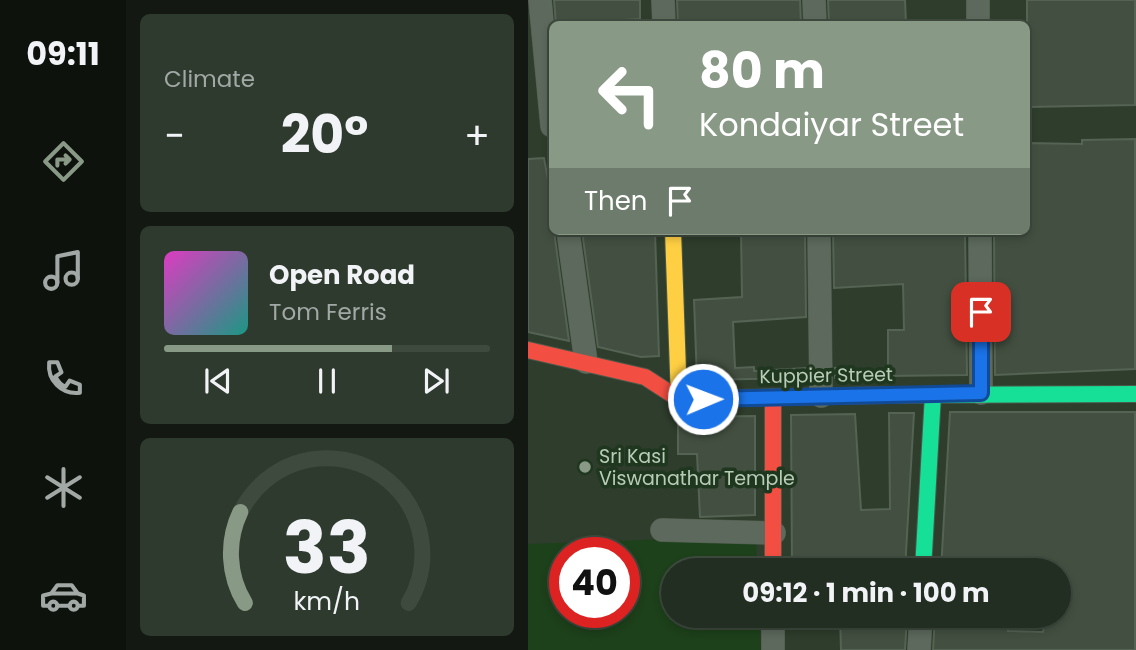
<!DOCTYPE html>
<meta charset="utf-8">
<style>
body{margin:0;font-family:Poppins,sans-serif;background:#2e3a2e;color:#f1f3f6;height:100vh;display:flex;flex-direction:column;font-size:26px;white-space:nowrap}
*{box-sizing:border-box;margin:0}
p{font-size:23px;color:#a2a8a5}
.icon{flex:none;width:38px;height:38px;fill:none;stroke:currentColor;stroke-width:2;stroke-linecap:round;stroke-linejoin:round}
.map{position:relative;flex:1;overflow:hidden}
.panel{display:flex;flex-direction:column;gap:14px;padding:14px;background:#131912;width:402px}
.panel>*{flex:none}
.hud{position:absolute;left:21px;top:21px;width:481px;height:214px;border-radius:10px;box-shadow:0 4px 10px #0003,0 0 0 2px #3f4a3f;background:#889a86;color:#fff;overflow:hidden}
.speed{position:absolute;left:21px;top:537px;display:flex;gap:14px;font-size:35px;font-weight:700;text-align:center}
.speed>*{display:grid;place-content:center;width:91px;height:91px;border-radius:50%;background:#222e21;box-shadow:0 4px 10px #0003,0 0 0 2px #3f4a3f;line-height:1}
.speed .limit{border:10px solid #d22;background:#fff;color:#111}
.pin{position:absolute;display:grid;place-items:center;width:60px;height:60px;color:#fff;margin:-30px;border-radius:14px;box-shadow:0 4px 10px #0006}
.me{position:absolute;width:77px;margin:-38px;rotate:89deg;stroke-linejoin:round;filter:drop-shadow(0 0 5px #0008)}
.turn{display:flex;align-items:center;gap:24px;height:147px;padding:0 35px;font-size:32px}
.turn .icon{width:91px;height:91px;stroke-width:2.5}
.turn b{display:block;font-size:49px;line-height:60px}
.then{display:flex;align-items:center;height:66px;padding:0 35px;background:#0003;gap:14px;font-size:26px}
.big{font-size:52px;font-weight:700;line-height:1.1}
.panel .card{flex:1;display:flex;flex-direction:column;justify-content:center;gap:10px;min-width:0;padding:0 24px;border-radius:10px;background:#2e3a2e}
.panel .dial{align-items:center;gap:0}
.dial svg{height:182px;overflow:visible;fill:none;stroke:#3f4a3f;stroke-width:7;stroke-linecap:round;text-anchor:middle}
.dial text{fill:#f1f3f6;stroke:none}
.song{display:flex;align-items:center;gap:21px}
.cover{width:84px;height:84px;border-radius:10px;background:linear-gradient(135deg,hsl(310 70% 55%),hsl(170 70% 35%))}
.played{height:7px;border-radius:4px;background:linear-gradient(90deg,#889a86 70%,#3f4a3f 70%)}
.keys{display:flex;justify-content:space-around;direction:ltr}
.heat{display:flex;justify-content:space-between;align-items:center;font-size:38px;direction:ltr}
.trip{position:absolute;left:133px;top:558px;width:410px;height:70px;border-radius:35px;background:#222e21;box-shadow:0 4px 10px #0003,0 0 0 2px #3f4a3f;font-weight:700;line-height:70px;text-align:center}
main{display:flex;flex:1;min-height:0}
.tab-bar{display:flex;flex-direction:column;width:126px;justify-content:space-around;align-items:center;background:#0e120d;color:#a2a8a5}
.tab-bar .icon{width:49px;height:49px}
.tab-bar .current{color:#889a86}
.tab-bar b{font-size:32px;color:#f1f3f6}
.map>svg:first-child{display:block}
.water{fill:#1d411a;fill-rule:evenodd}
.building{fill:#435041;stroke:#556354;stroke-width:2}
.lines{fill:none;stroke-linecap:round;stroke-linejoin:round}
.street-casing{stroke:#4c594a;stroke-width:24}
.fast-casing{stroke:#4c594a;stroke-width:18}
.slow-casing{stroke:#4c594a;stroke-width:18}
.jam-casing{stroke:#4c594a;stroke-width:18}
.street{stroke:#5d695d;stroke-width:23}
.fast{stroke:#16e098;stroke-width:16}
.slow{stroke:#ffcf43;stroke-width:16}
.jam{stroke:#f24e42;stroke-width:16}
.route-casing{stroke:#114b97;stroke-width:18}
.route{stroke:#1a73e8;stroke-width:12}
.poi-dot{fill:#889a86;stroke:#20371f;stroke-width:2.5}
.labels{text-anchor:middle;stroke-width:7;stroke-linejoin:round;paint-order:stroke}
.street-label{font-size:19px;fill:#b8ccb7;stroke:#20371f}
.poi-label{font-size:19px;fill:#b8ccb7;stroke:#20371f;text-anchor:start}
</style>
<main>
<nav class="tab-bar">
<b>09:11</b>
<svg class="icon current" aria-label="directions" viewBox="0 0 24 24"><path d="M12 3l9 9-9 9-9-9zM9 14v-3h6M13 9l2 2-2 2"/></svg>
<svg class="icon" aria-label="music" viewBox="0 0 24 24"><path d="M9 18V5l10-2v13"/><circle cx="6" cy="18" r="3"/><circle cx="16" cy="16" r="3"/></svg>
<svg class="icon" aria-label="phone" viewBox="0 0 24 24"><path d="M5 4h4l2 5-3 2q2 4 5 5l2-3 5 2v4C11 20 4 13 5 4z"/></svg>
<svg class="icon" aria-label="climate" viewBox="0 0 24 24"><path d="M12 3v18M4 7l16 10M4 17L20 7"/></svg>
<svg class="icon" aria-label="car" viewBox="0 0 24 24"><path d="M5 17H2v-5l4-1 3-4h7l3 4 3 1v5h-3M9 17h6M6 11h13"/><circle cx="7" cy="17" r="2"/><circle cx="17" cy="17" r="2"/></svg>
</nav>
<section class="panel">
<div class="card"><p>Climate</p>
<div class="heat"><a>−</a><b class="big">20°</b><a>+</a></div>
</div>
<div class="card">
<div class="song"><i class="cover"></i><div><b>Open Road</b><p>Tom Ferris</p></div></div>
<div class="played"></div>
<div class="keys"><svg class="icon" aria-label="previous" viewBox="0 0 24 24"><path d="M18 5L8 12l10 7zM5 5v14"/></svg><svg class="icon" aria-label="pause" viewBox="0 0 24 24"><path d="M8 5v14M16 5v14"/></svg><svg class="icon" aria-label="next" viewBox="0 0 24 24"><path d="M6 5l10 7-10 7zM19 5v14"/></svg></div>
</div>
<div class="card dial"><svg viewBox="0 0 100 80">
<path d="M14 69A42 42 0 1 1 86 69"/>
<path d="M14 69A42 42 0 0 1 12 29" stroke="#889a86"/>
<text x="50" y="56" font-size="32" font-weight="700">33</text>
<text x="50" y="72" font-size="11">km/h</text>
</svg></div>
</section>
<div class="map">
<svg width="608" height="650" viewBox="0 0 608 650">
<rect width="100%" height="100%" fill="#2e3d2c"/>
<!-- water -->
<path class="water" d="M228 536 229 570H145V616H231L233 650H0V544ZM37 553H96V612H37Z"/>
<!-- building -->
<g class="building">
<path d="M26 0H112V19L28 24Z"/>
<path d="M149 0H272L273 24H211V23L150 24Z"/>
<path d="M300 0H377L378 24H301Z"/>
<path d="M499 0H607V105L499 107Z"/>
<path d="M607 139V369L467 375 466 234 499 233V143L554 144V140Z"/>
<path d="M16 158 20 180H22L24 231H26L41 341 0 332V159Z"/>
<path d="M54 231H127L131 356 113 357 70 347Z"/>
<path d="M213 231H277L278 317 205 322 207 368 226 367V371L279 368V378L169 380 166 300 214 297Z"/>
<path d="M305 231H437L439 375 360 376V330H376L375 284 306 288Z"/>
<path d="M325 367V377L307 378V368Z"/>
<path d="M422 412H607V650H405L407 616H481L480 631 515 632 516 626H522L524 616H530V570H413Z"/>
<path d="M361 413H386L377 570H264L263 415 327 414 333 510 362 509Z"/>
<path d="M227 416V515L172 517 169 454H150V417Z"/>
<path d="M312 616H379L377 650H313Z"/>
</g>
<g class="lines">
<!-- street casing -->
<g class="street-casing">
<g id="street">
<path d="M12 0 24 126"/>
<path d="M135 0 136 24"/>
<path d="M286 0 287 24"/>
<path d="M450 0V24"/>
<path d="M40 231 58 362"/>
<path d="M291 231 293 396"/>
<path d="M452 231 453 393"/>
<path d="M134 530 246 533"/>
<path d="M245 650V616"/>
<path d="M391 650 393 616"/>
</g>
</g>
<!-- fast casing -->
<g class="fast-casing">
<g id="fast">
<path d="M362 395 608 394"/>
<path d="M395 570 405 394"/>
</g>
</g>
<!-- slow casing -->
<g class="slow-casing">
<path id="slow" d="M145 231 151 399"/>
</g>
<!-- jam casing -->
<g class="jam-casing">
<g id="jam">
<path d="M0 350 117 377 151 399 362 395"/>
<path d="M245 397V570"/>
</g>
</g>
<!-- street -->
<use href="#street" class="street"/>
<!-- fast -->
<use href="#fast" class="fast"/>
<!-- slow -->
<use href="#slow" class="slow"/>
<!-- jam -->
<use href="#jam" class="jam"/>
</g>
<g class="lines">
<!-- route casing -->
<g class="route-casing">
<path id="route" d="M175 399 453 393V312"/>
</g>
<!-- route -->
<use href="#route" class="route"/>
</g>
<!-- markers -->
<circle class="poi-dot" cx="57" cy="467" r="7"/>
<g class="labels">
<!-- street labels -->
<g class="street-label">
<text transform="translate(298 375) rotate(-1)" y="7">Kuppier Street</text>
</g>
<!-- poi labels -->
<g class="poi-label">
<text x="71" y="463">Sri Kasi<tspan x="71" dy="22">Viswanathar Temple</tspan></text>
</g>
</g>
</svg>
<div class="speed"><div class="limit">40</div></div>
<div class="pin" style="left:453px;top:312px;background:#d93025"><svg class="icon" aria-label="arrive" viewBox="0 0 24 24"><path d="M6 21V4h12l-3 4 3 4H6"/></svg></div>
<svg class="me" style="left:175px;top:399px" viewBox="-20 -20 40 40"><circle r="17" fill="#1a73e8" stroke="#fff" stroke-width="3"/><path d="M0-11L8 9 0 5-8 9z" fill="#fff"/></svg>
<div class="trip">09:12 · 1 min · 100 m</div>
<div class="hud">
<div class="turn"><svg class="icon" aria-label="left" viewBox="0 0 24 24"><path d="M17 20v-9H6M10 6l-5 5 5 5"/></svg><div><b>80 m</b>Kondaiyar Street</div></div>
<div class="then">Then<svg class="icon" aria-label="arrive" viewBox="0 0 24 24"><path d="M6 21V4h12l-3 4 3 4H6"/></svg></div>
</div>
</div>
</main>
